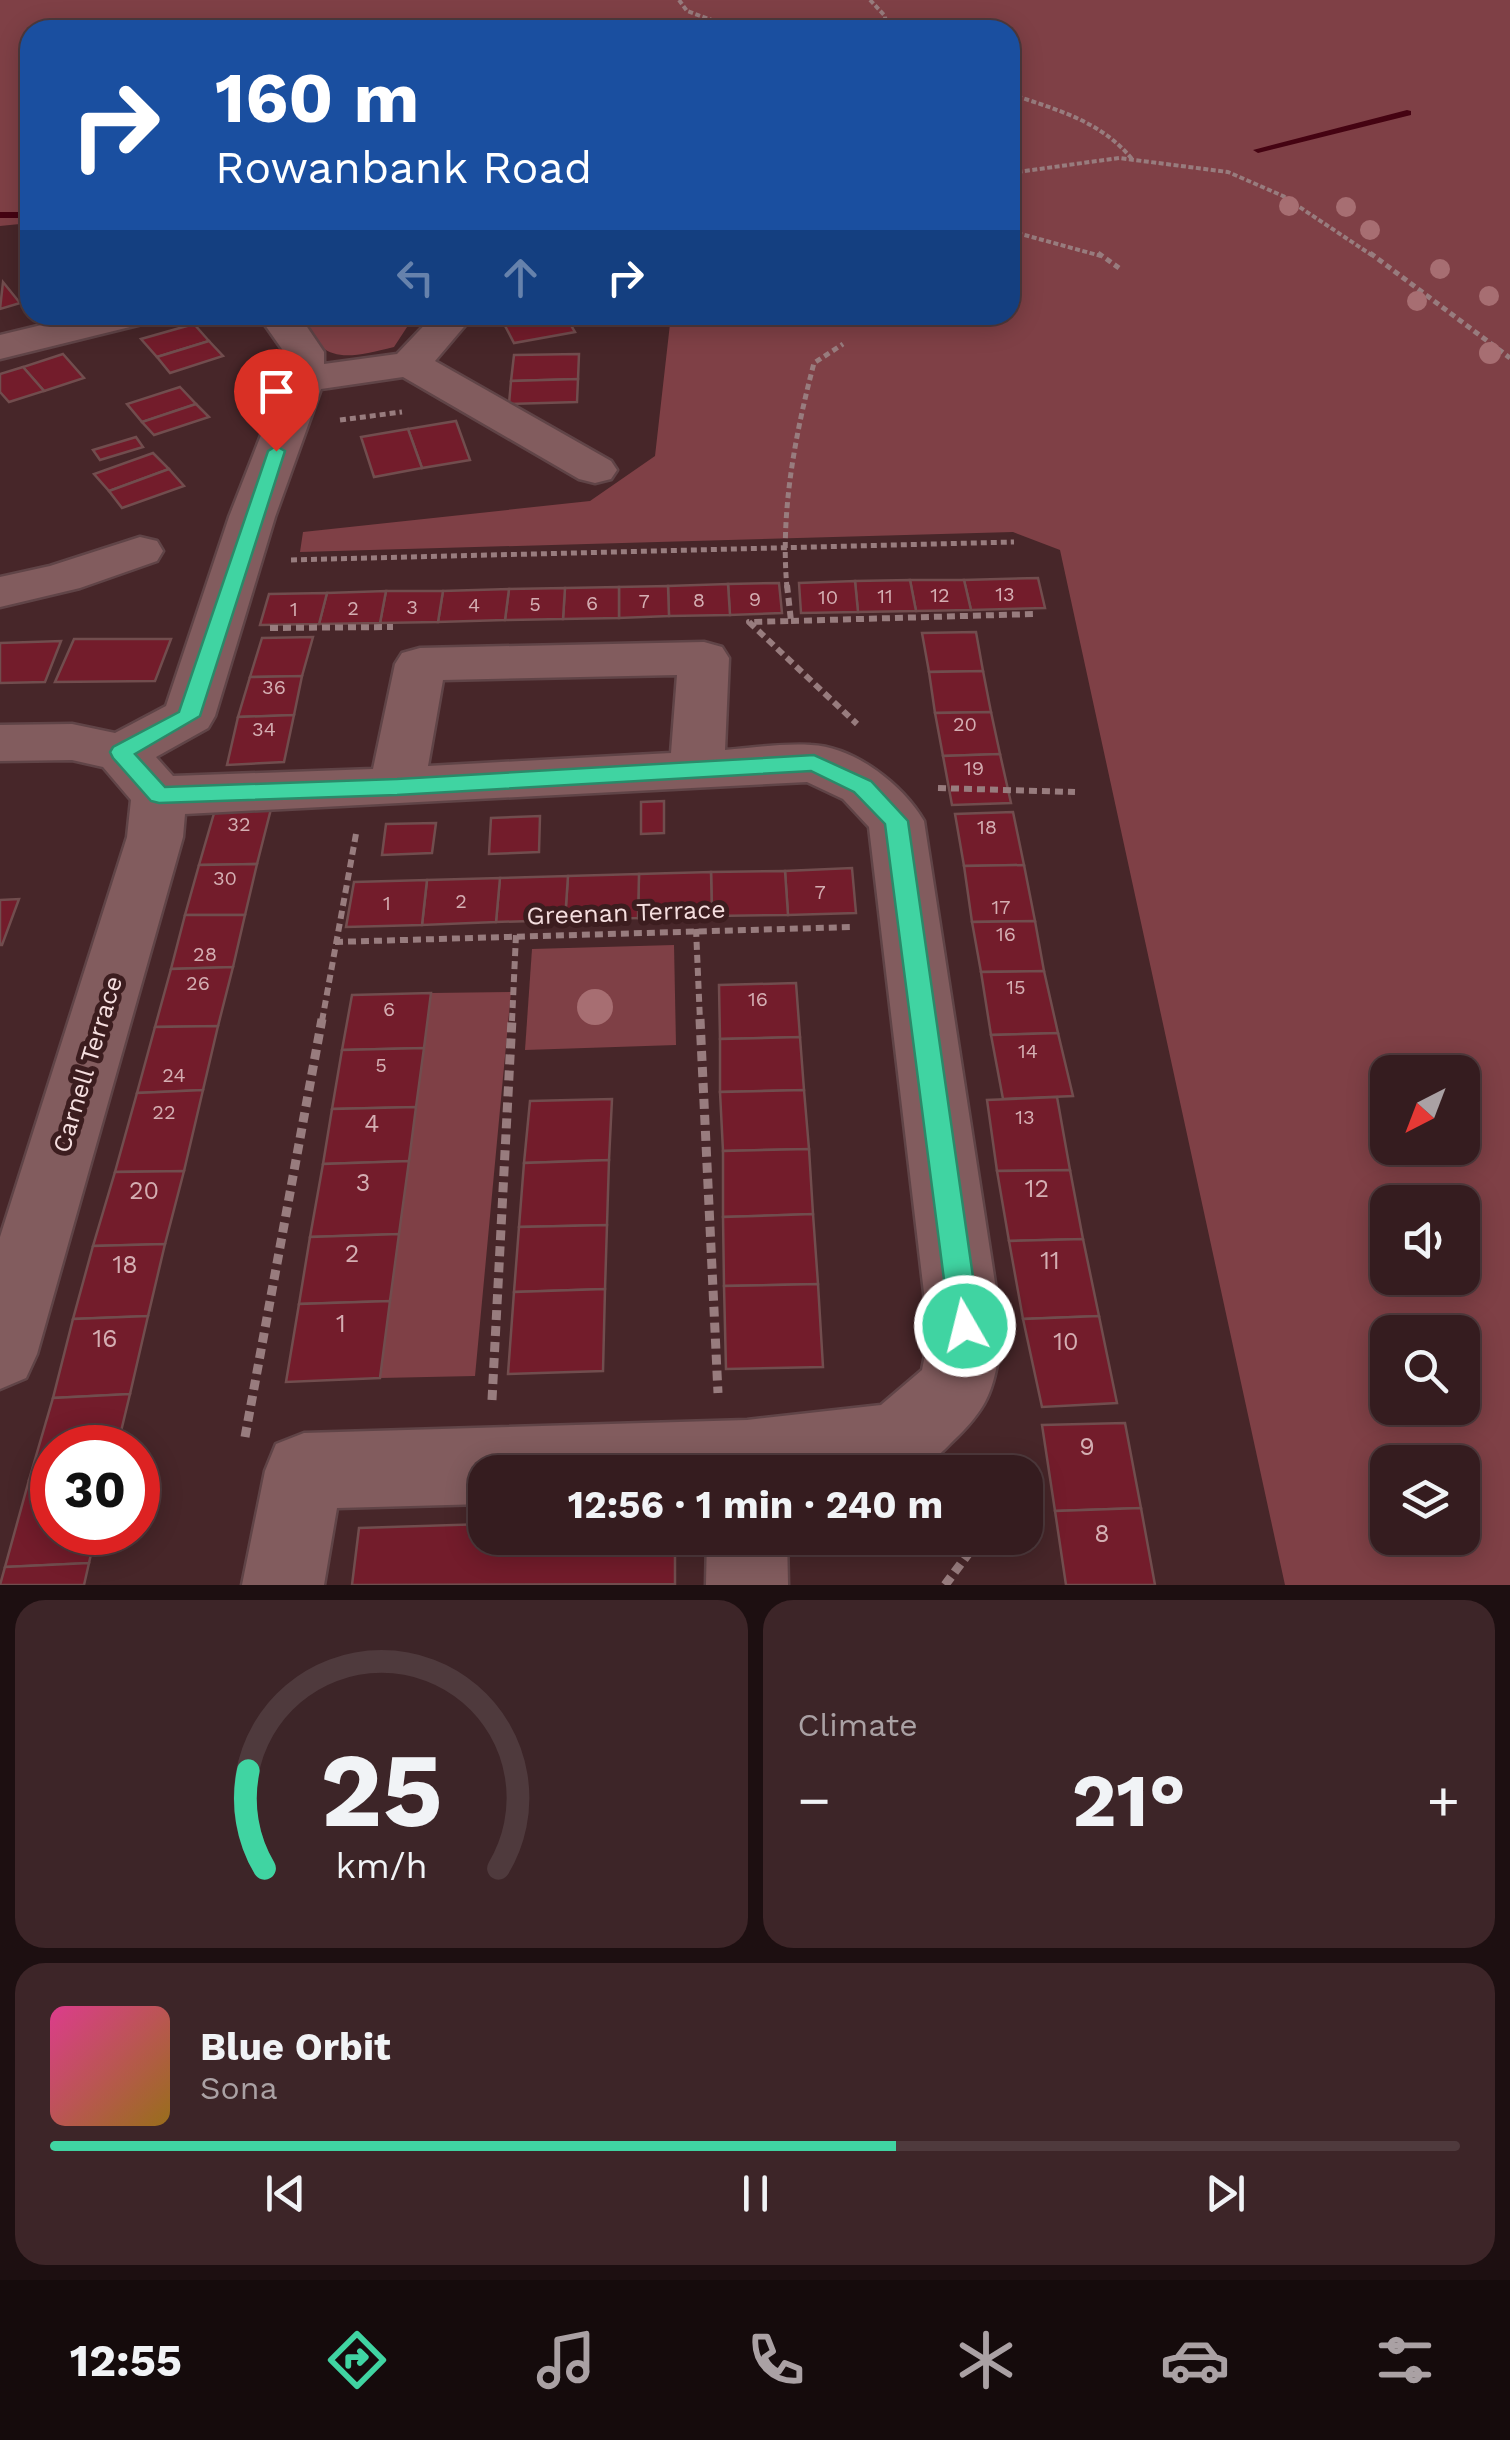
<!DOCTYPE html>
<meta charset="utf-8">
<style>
body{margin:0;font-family:"Work Sans",sans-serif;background:#3d2528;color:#f1f3f6;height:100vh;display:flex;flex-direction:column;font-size:38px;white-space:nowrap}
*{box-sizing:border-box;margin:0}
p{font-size:32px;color:#aaa1a4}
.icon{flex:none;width:55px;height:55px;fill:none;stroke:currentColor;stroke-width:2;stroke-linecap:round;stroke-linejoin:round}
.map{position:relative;height:1585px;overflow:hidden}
.side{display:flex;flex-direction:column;gap:15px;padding:15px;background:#1d0f11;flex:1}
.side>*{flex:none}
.hud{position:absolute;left:20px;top:20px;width:1000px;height:305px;border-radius:30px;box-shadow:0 5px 25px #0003,0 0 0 2px #4f3a3d;background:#1a4fa0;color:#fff;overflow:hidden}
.needle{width:65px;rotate:222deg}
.buttons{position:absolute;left:1370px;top:1055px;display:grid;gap:20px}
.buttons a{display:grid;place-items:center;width:110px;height:110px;border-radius:20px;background:#351c1f;box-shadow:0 5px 25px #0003,0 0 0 2px #4f3a3d;font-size:50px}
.speed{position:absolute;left:30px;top:1425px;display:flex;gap:20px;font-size:50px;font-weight:700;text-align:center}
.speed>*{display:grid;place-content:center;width:130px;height:130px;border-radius:50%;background:#351c1f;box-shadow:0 5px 25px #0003,0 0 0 2px #4f3a3d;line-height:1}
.speed .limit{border:15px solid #d22;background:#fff;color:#111}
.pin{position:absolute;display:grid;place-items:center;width:85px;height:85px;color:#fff;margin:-102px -42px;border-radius:50% 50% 50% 0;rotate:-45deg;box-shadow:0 0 10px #0007}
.pin .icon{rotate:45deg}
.me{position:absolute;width:110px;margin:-55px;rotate:352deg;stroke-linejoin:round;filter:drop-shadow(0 0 8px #0008)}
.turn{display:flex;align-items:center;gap:35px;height:210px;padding:0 30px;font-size:45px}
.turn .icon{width:130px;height:130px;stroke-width:2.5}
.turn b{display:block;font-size:70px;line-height:85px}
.lanes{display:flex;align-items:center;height:95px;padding:0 30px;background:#0003;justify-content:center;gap:50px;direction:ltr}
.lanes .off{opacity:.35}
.big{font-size:75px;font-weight:700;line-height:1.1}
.side .card{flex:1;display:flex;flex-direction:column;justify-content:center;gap:15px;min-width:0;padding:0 35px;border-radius:30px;background:#3d2528}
.side .dial{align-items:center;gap:0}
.dial svg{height:260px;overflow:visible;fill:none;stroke:#4f3a3d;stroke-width:7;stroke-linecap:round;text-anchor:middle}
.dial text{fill:#f1f3f6;stroke:none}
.song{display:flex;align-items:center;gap:30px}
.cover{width:120px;height:120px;border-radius:15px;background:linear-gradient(135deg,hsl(330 70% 55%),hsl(40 70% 35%))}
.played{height:10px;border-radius:5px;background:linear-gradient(90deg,#40d4a2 60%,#4f3a3d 60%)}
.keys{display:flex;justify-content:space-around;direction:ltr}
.heat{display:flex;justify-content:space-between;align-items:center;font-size:55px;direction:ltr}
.side .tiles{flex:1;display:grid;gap:15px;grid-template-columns:1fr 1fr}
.card:last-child{grid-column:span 2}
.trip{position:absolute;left:468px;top:1455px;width:575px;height:100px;border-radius:30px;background:#351c1f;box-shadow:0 5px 25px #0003,0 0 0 2px #4f3a3d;font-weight:700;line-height:100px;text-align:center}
.tabs{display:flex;height:160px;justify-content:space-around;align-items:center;background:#150b0c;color:#aaa1a4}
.tabs .icon{width:70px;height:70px}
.tabs .on{color:#40d4a2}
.tabs b{font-size:45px;color:#f1f3f6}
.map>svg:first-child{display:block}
.green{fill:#7f4046;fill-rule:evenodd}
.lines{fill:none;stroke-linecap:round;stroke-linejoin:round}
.stream{fill:#450312;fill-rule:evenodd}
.building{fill:#731c2b;stroke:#714d4e;stroke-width:2.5}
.minor-casing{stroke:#604447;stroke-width:5}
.path-far3{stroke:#987c7e;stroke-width:4;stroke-dasharray:5 2.5;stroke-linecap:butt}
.path-far2{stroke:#987c7e;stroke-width:5;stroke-dasharray:6 4;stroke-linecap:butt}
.path-far1{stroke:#987c7e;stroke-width:6;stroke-dasharray:8 5;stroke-linecap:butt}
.path{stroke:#987c7e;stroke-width:9;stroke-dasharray:10 6;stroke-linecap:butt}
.minor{fill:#825c5e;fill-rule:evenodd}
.tree{fill:#a76e72}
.route{fill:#40d4a2;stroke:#2a8a69;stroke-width:2.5}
.labels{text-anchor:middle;stroke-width:10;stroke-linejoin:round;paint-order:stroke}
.number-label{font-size:20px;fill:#d4aeb2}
.street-label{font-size:25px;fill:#f5dedf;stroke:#3c1d1f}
.near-number-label{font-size:25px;fill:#d4aeb2}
</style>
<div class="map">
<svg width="1510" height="1585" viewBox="0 0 1510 1585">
<rect width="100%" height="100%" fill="#472629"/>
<!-- green -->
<g class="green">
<path d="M0 0H1510V1585H1285L1060 550 1013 532 300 552 303 532 590 501 655 456 671 315H1010V30H30V223L0 226ZM1388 1072H1462V1148H1388ZM1388 1202H1462V1278H1388ZM1462 1332V1408H1388V1332ZM1462 1462V1538H1388V1462Z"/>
<path d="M297 315H360L409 324 394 347C344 359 324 365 297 315Z"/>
<path d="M674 945 676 1045 525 1050 532 949Z"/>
<path d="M511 992 475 1376 380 1378 431 993Z"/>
</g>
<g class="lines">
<!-- stream -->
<g class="stream">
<path d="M1407 110 1411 111V115L1258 153 1253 150Z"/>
<rect x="0" y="212" width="30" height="6"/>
</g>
</g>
<!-- building -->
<g class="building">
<path d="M3 282 20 303 0 309Z"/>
<path d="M546 315H565L575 332 514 343 503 322Z"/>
<path d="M194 324 209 341 157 357 141 339Z"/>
<path d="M209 341 223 356 170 373 157 357Z"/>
<path d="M63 354 84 378 44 391 23 367Z"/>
<path d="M579 354 578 379 511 381 514 355Z"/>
<path d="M23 367 44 391 9 402 0 392V374Z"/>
<path d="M578 379 577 402 509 404 511 381Z"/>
<path d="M180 387 196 404 142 422 127 404Z"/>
<path d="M196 404 209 417 154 435 142 422Z"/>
<path d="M456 421 470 460 422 468 408 429Z"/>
<path d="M408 429 422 468 374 477 361 437Z"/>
<path d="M136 437 143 447 100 460 93 450Z"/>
<path d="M153 453 169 469 109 491 94 474Z"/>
<path d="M169 469 184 486 122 508 109 491Z"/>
<path d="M1038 578 1045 608 971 610 964 580Z"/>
<path d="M910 580H964L971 610 916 611Z"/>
<path d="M910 580 916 611 858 612 855 581Z"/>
<path d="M855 581 858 612 801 613 799 583Z"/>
<path d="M779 583 782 613 730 615 728 584Z"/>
<path d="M728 584 730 615 669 616 668 586Z"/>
<path d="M668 586 669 616 619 618V587Z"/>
<path d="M619 587V618L563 619 565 588Z"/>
<path d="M565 588 563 619 505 620 509 589Z"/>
<path d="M509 589 505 620 438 622 443 591Z"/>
<path d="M386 591H443L438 622 380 623Z"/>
<path d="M386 591 380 623 319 624 327 593Z"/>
<path d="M327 593 319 624 260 625 269 594Z"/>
<path d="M976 632 983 671 929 672 922 633Z"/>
<path d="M313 637 302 676 250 677 262 638Z"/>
<path d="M74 639H171L155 681 55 682Z"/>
<path d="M61 641 45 682 0 683V643Z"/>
<path d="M983 671 991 712 935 713 929 672Z"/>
<path d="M302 676 294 715 238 717 250 677Z"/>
<path d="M991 712 1000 754 943 756 935 713Z"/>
<path d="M294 715 284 762 227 765 238 717Z"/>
<path d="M1000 754 1011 803 952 805 943 756Z"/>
<path d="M664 801V833L641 834V802Z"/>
<path d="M271 809 257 864 199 865 215 810Z"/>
<path d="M1013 812 1024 865 964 866 955 814Z"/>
<path d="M540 816 539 852 489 854 491 818Z"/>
<path d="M436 823 432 853 382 855 386 824Z"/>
<path d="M257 864 245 915H185L199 865Z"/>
<path d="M1024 865 1035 921 972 922 964 866Z"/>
<path d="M852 868 856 913 788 915 785 871Z"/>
<path d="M785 871 788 915 712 916 711 872Z"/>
<path d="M711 872 712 916 638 918 639 874Z"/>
<path d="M639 874 638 918 565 920 568 876Z"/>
<path d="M568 876 565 920 496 922 500 878Z"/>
<path d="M500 878 496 922 422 925 427 880Z"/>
<path d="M427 880 422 925 346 927 354 882Z"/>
<path d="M19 899 2 945H0V900Z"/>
<path d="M185 915H245L233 967 171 969Z"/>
<path d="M1035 921 1044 971 981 972 972 922Z"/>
<path d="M233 967 218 1026 155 1027 171 969Z"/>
<path d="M1044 971 1058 1033 991 1035 981 972Z"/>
<path d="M796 983 800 1037 720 1039 719 985Z"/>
<path d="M431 993 424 1048 342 1050 352 995Z"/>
<path d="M218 1026 203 1090 137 1093 155 1027Z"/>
<path d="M1058 1033 1073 1096 1003 1099 991 1035Z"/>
<path d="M800 1037 804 1090 720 1092V1039Z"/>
<path d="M424 1048 416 1107 332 1109 342 1050Z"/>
<path d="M203 1090 184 1171 115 1172 137 1093Z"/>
<path d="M804 1090 809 1149 723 1151 720 1092Z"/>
<path d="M1057 1097 1070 1170 997 1171 987 1100Z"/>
<path d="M612 1099 609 1160 524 1163 530 1101Z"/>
<path d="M416 1107 409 1161 323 1164 332 1109Z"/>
<path d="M809 1149 813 1214 723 1217V1151Z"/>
<path d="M609 1160 607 1225 519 1227 524 1163Z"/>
<path d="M409 1161 399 1234 310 1237 323 1164Z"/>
<path d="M1070 1170 1083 1239 1009 1241 997 1171Z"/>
<path d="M184 1171 165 1244 93 1246 115 1172Z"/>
<path d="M813 1214 818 1284 724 1286 723 1217Z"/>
<path d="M607 1225 605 1289 514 1292 519 1227Z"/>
<path d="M399 1234 390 1301 299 1304 310 1237Z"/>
<path d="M1083 1239 1099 1316 1023 1319 1009 1241Z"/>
<path d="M165 1244 148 1316 73 1319 93 1246Z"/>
<path d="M818 1284 823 1367 726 1369 724 1286Z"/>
<path d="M605 1289 603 1371 508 1374 514 1292Z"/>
<path d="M390 1301 380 1378 286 1382 299 1304Z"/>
<path d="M148 1316 130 1394 53 1398 73 1319Z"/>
<path d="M1099 1316 1117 1403 1042 1407 1023 1319Z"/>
<path d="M130 1394 117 1448H52V1480H29L53 1398Z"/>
<path d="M1125 1423 1141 1508 1055 1511 1042 1425Z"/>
<path d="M29 1480H52V1532H96L89 1563 5 1567Z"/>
<path d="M1141 1508 1155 1585H1066L1055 1511Z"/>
<path d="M485 1524V1538H675V1584L352 1585 359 1528Z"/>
<path d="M89 1563 84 1585H0L5 1567Z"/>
</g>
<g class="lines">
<!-- minor casing -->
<g class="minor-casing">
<g id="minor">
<path d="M83 315H151L146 323 0 359V335Z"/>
<path d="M258 315H299L324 352V364L397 354 434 315H474L435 361 611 461 617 470 611 479 595 483 579 479 403 377 321 389 275 517 215 716 208 728 156 757 173 776 373 769 395 664 402 653 420 648 704 642 722 647 729 658 725 750C753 748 783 743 811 745 855 747 903 785 924 821L1003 1335C992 1391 992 1404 950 1444 938 1456 928 1466 913 1472H485V1504L337 1508 324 1585H242L265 1471 276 1444 304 1433 747 1420 881 1405 922 1370 929 1335 869 827 843 799 807 782 185 814 183 837 37 1354 26 1378 0 1389V1237L127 837 131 800 103 767 72 760 0 761V725L72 724 115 733 166 706 229 517 283 379 284 352ZM677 675 671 753 428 766 443 680Z"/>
<path d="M140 537 157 541 163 551 157 561 80 588 0 607V577L50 566Z"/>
<path d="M707 1538H787L788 1585H706Z"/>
</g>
</g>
<!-- path-far3 -->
<g class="path-far3">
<path d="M679 0 687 11 739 30"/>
<path d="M870 0 885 16 886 30"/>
<path d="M1010 94C1055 109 1101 121 1132 159"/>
<path d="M1010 173 1119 158 1228 172 1283 196 1373 256"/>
<path d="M1010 231 1101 256"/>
</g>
<!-- path-far2 -->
<g class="path-far2">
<path d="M1098 253 1119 268"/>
<path d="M1370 253 1510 358"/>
<path d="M340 420 402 412"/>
<path d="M291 560 1014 542"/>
<path d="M787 588C780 513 795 435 814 363L843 344"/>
</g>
<!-- path-far1 -->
<g class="path-far1">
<path d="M787 585 791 621 749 622 857 724"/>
<path d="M791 621 1033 614"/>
<path d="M270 628 393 627"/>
<path d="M938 788 1075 792"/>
<path d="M696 929 700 1021"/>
<path d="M335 942 852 927"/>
<path d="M322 1021 356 834"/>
<path d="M512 1021 516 935"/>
</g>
<!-- path -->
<g class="path">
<path d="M700 1019 718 1393"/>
<path d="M492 1400 512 1019"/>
<path d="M245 1437 322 1019"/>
<path d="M945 1585 980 1538"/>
</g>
<!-- minor -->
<use href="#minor" class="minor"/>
</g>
<!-- trees -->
<g class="tree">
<circle cx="1289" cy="206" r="10"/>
<circle cx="1346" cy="207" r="10"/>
<circle cx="1370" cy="230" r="10"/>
<circle cx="1440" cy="269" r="10"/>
<circle cx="1489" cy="296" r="10"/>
<circle cx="1417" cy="301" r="10"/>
<circle cx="1490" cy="353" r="11"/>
<circle cx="595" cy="1007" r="18"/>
</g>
<!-- route -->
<path class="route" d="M276 446 285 451 200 716 135 754 165 787 397 779 814 755 871 781 908 821 980 1326 975 1335 965 1339 954 1335 950 1326 885 824 854 792 811 771 397 795 159 803 151 801 113 758 110 752 113 747 179 712 268 451Z"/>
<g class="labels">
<!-- number labels -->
<g class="number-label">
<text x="1005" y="601">13</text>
<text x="940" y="602">12</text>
<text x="885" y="603">11</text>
<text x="828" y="604">10</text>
<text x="755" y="606">9</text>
<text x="699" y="607">8</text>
<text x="644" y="608">7</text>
<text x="592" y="610">6</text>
<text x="535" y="611">5</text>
<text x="474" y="612">4</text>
<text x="412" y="614">3</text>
<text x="353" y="615">2</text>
<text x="294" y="616">1</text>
<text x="274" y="694">36</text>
<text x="965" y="731">20</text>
<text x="264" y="736">34</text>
<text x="974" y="775">19</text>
<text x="239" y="831">32</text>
<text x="987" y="834">18</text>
<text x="225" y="885">30</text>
<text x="820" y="899">7</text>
<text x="461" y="908">2</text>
<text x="387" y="910">1</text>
<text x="1001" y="914">17</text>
<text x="1006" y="941">16</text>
<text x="205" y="961">28</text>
<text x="198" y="990">26</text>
<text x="1016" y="994">15</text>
<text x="758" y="1006">16</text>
<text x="389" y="1016">6</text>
<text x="1028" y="1058">14</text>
<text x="381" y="1072">5</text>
<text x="174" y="1082">24</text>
<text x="164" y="1119">22</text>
<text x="1025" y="1124">13</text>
</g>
<!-- street labels -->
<g class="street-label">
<text transform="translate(626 912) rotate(-2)" y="9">Greenan Terrace</text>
<text transform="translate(87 1064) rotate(-73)" y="9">Carnell Terrace</text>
</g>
<!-- near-number labels -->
<g class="near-number-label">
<text x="372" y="1132">4</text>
<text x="363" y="1191">3</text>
<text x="1037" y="1197">12</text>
<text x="144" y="1199">20</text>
<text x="352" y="1262">2</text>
<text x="1050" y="1269">11</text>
<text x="125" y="1273">18</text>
<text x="341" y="1332">1</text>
<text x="105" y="1347">16</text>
<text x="1066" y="1350">10</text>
<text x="1087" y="1455">9</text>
<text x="1102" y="1542">8</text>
</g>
</g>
</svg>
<div class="buttons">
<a><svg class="needle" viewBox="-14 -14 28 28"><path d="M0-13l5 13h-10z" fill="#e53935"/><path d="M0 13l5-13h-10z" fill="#aaa1a4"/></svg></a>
<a><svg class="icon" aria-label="sound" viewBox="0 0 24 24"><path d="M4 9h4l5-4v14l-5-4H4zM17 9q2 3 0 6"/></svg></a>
<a><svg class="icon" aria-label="search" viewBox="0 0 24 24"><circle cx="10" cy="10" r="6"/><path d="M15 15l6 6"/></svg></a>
<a><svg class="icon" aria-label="layers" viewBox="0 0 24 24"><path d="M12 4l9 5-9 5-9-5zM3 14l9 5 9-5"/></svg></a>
</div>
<div class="speed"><div class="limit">30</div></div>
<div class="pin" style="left:276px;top:451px;background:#d93025"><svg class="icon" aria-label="arrive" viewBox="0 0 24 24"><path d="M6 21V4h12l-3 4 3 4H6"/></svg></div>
<svg class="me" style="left:965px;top:1326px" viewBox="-20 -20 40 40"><circle r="17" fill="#40d4a2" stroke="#fff" stroke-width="3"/><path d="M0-11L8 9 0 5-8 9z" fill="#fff"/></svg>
<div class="trip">12:56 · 1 min · 240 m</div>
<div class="hud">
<div class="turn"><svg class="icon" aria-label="right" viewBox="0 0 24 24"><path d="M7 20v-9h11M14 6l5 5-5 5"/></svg><div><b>160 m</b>Rowanbank Road</div></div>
<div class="lanes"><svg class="icon off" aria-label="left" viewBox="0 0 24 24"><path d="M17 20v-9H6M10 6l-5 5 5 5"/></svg><svg class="icon off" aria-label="ahead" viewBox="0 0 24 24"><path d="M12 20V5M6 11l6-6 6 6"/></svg><svg class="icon" aria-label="right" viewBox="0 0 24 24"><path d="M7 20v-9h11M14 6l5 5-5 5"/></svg></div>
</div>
</div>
<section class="side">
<div class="tiles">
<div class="card dial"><svg viewBox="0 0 100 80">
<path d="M14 69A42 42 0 1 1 86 69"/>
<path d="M14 69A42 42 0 0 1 9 39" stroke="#40d4a2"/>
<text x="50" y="56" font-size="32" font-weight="700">25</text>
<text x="50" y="72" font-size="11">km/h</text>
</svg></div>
<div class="card"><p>Climate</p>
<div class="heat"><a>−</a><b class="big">21°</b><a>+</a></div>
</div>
<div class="card">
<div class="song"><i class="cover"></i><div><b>Blue Orbit</b><p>Sona</p></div></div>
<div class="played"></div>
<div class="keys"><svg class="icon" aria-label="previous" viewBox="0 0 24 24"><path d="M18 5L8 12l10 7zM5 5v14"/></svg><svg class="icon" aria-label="pause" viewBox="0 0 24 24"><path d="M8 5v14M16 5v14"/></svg><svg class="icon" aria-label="next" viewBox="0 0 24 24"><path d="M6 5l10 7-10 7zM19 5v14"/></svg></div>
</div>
</div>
</section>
<nav class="tabs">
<b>12:55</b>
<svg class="icon on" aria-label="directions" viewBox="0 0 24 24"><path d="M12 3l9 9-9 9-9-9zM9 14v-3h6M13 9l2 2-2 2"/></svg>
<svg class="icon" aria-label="music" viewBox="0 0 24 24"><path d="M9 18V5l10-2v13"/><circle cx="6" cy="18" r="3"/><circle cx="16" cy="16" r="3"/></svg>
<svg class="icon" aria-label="phone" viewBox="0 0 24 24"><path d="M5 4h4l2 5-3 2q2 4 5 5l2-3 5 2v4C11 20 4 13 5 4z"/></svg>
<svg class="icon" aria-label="climate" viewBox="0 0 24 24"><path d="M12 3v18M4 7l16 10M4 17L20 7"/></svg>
<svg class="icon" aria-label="car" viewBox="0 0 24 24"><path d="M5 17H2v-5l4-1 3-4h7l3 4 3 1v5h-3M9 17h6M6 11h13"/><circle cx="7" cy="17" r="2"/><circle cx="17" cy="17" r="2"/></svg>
<svg class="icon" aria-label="filters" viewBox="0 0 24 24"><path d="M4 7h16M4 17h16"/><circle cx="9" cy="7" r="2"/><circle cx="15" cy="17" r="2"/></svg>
</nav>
